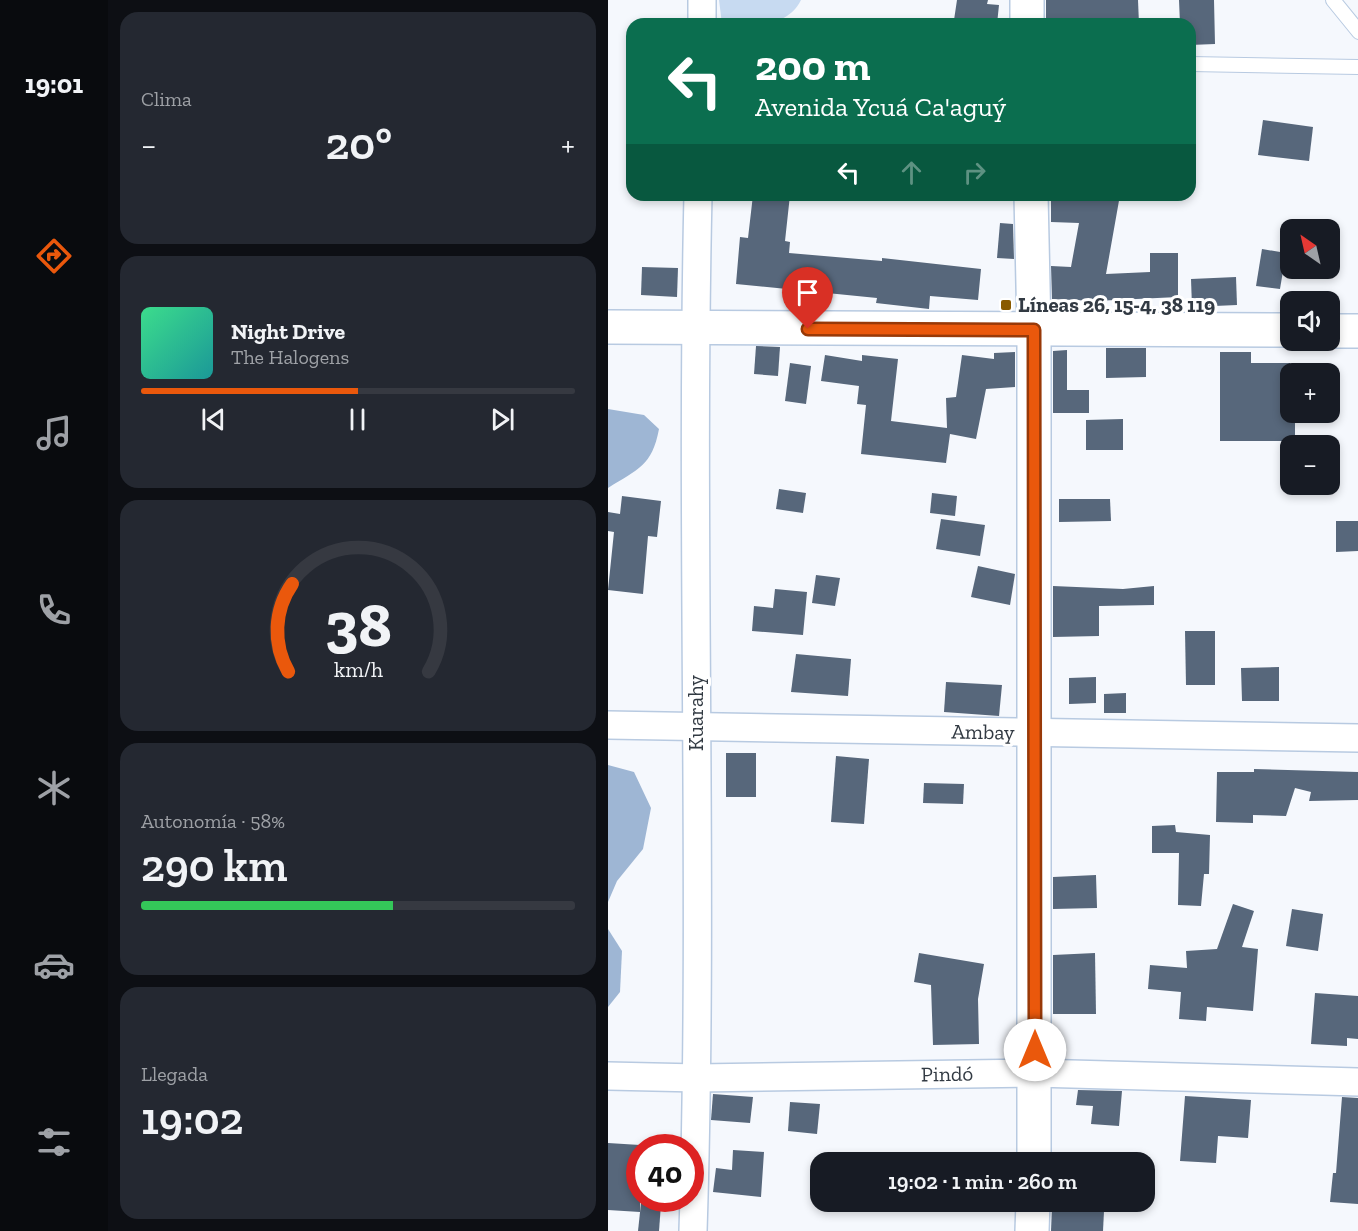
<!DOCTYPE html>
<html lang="es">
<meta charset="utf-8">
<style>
body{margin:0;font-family:"Zilla Slab",serif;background:#242831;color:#f1f3f6;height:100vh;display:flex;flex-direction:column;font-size:22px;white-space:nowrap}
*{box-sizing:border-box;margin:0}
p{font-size:20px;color:#9ea1a6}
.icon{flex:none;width:33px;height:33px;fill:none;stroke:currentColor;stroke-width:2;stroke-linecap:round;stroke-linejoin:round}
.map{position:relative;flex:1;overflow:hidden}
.side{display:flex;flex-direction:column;gap:12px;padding:12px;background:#0d0f14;width:500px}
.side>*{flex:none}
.guide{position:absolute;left:18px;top:18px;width:570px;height:183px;border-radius:18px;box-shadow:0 3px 9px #0003;background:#0b6e4f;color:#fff;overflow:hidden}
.needle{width:39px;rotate:326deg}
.controls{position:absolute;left:672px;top:219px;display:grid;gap:12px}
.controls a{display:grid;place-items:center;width:60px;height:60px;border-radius:12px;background:#171b24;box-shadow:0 3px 9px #0003;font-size:30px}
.speed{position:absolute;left:18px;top:1134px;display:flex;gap:12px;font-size:30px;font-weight:700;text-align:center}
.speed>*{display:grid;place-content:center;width:78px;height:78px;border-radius:50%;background:#171b24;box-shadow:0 3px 9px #0003;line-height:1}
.speed .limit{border:9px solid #d22;background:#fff;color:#111}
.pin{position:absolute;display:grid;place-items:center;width:51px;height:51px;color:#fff;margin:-62px -26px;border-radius:50% 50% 50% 0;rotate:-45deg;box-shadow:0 0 6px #0007}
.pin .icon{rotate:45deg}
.me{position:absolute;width:66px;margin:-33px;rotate:0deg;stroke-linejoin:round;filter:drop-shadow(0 0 4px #0008)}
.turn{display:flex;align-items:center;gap:21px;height:126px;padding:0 30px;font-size:27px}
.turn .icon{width:78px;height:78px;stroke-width:2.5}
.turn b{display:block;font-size:42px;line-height:51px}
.lanes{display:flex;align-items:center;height:57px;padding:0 30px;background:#0003;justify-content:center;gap:30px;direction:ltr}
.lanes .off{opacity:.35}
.big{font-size:45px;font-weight:600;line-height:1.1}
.side .card{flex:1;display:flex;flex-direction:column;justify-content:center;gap:9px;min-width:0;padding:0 21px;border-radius:18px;background:#242831}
.side .dial{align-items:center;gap:0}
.dial svg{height:156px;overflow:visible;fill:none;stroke:#363941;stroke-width:7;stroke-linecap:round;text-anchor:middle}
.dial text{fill:#f1f3f6;stroke:none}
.song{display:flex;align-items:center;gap:18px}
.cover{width:72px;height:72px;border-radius:9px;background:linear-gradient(135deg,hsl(150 70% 55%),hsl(180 70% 35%))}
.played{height:6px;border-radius:3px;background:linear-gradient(90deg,#ea580c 50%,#363941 50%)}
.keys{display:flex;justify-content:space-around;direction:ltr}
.heat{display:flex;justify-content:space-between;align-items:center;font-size:33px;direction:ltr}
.charge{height:9px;border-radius:4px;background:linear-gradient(90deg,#34c759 58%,#363941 0)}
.trip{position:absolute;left:202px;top:1152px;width:345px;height:60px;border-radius:18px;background:#171b24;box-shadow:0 3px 9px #0003;font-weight:600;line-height:60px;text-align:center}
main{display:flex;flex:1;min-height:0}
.tabs{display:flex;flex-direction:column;width:108px;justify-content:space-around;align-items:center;background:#090b0e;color:#9ea1a6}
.tabs .icon{width:42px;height:42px}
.tabs .active{color:#ea580c}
.tabs b{font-size:27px;color:#f1f3f6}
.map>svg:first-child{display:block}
.green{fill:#c7daf1}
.forest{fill:#9eb6d4}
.building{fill:#57677b}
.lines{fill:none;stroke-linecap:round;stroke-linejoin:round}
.service-casing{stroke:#b8cae1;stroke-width:16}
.minor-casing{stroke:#b8cae1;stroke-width:30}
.tertiary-casing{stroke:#b8cae1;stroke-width:36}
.service{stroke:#fff;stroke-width:14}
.minor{stroke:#fff;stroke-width:27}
.tertiary{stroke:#fff;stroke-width:33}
.route-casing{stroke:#983908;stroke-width:15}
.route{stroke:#ea580c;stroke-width:10}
.poi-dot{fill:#895a00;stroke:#fff;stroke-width:2}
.labels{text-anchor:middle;stroke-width:6;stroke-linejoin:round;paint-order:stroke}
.poi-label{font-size:21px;font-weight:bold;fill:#323a43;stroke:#fff;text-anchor:start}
.street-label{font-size:21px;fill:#323a43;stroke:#fff}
</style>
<main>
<nav class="tabs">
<b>19:01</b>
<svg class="icon active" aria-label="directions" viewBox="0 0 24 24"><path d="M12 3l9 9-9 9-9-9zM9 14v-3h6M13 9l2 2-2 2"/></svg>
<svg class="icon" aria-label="music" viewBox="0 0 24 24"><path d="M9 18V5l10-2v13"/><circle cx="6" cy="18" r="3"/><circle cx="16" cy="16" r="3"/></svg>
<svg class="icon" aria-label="phone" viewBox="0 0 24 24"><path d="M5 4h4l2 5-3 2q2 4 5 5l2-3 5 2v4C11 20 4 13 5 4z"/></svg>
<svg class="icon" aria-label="climate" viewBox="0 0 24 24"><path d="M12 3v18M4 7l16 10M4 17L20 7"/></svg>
<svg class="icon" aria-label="car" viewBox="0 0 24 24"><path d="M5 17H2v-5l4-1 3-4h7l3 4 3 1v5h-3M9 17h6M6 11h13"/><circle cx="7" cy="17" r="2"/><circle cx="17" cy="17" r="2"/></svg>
<svg class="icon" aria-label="filters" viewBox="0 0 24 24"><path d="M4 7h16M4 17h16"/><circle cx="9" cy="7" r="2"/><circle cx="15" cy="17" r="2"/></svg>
</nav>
<section class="side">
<div class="card"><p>Clima</p>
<div class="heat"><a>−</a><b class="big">20°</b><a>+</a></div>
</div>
<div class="card">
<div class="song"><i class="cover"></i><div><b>Night Drive</b><p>The Halogens</p></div></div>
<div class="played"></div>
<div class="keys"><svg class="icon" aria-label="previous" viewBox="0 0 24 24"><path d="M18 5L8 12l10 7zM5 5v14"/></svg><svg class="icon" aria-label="pause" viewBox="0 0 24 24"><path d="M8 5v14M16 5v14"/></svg><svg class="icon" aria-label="next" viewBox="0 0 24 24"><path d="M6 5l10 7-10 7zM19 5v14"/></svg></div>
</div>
<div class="card dial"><svg viewBox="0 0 100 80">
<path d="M14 69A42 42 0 1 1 86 69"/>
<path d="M14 69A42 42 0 0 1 16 24" stroke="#ea580c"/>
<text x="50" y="56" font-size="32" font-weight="700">38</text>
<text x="50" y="72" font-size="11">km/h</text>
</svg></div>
<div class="card"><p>Autonomía · 58%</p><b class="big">290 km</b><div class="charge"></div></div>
<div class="card"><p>Llegada</p><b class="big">19:02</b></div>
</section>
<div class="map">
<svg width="751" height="1231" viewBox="0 0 751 1231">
<rect width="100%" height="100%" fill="#f5f8fd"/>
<!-- green -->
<path class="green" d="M111 0H193C178 30 142 24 114 24Z"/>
<!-- forest -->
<g class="forest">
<path d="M0 409 36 415 51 429C44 466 30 469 0 488Z"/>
<path d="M0 765 26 772 43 808 35 849 9 881 0 902Z"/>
<path d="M0 929 14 951 12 992 0 1007Z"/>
</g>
<!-- building -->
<g class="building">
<path d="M349 0H380L379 4 391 5 389 24 346 20Z"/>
<path d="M438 0H530L531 24H438Z"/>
<path d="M571 0H606L607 44 582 45V24H572Z"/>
<path d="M655 120 705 127 701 161 650 155Z"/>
<path d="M145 195H182L177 241 182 242 181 253 274 261V258L373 269 370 300 322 296 321 309 268 303 269 298 128 284 132 237 140 238Z"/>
<path d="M474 195H512L498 274 542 272V253H570V297L487 301 444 299 443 266 463 267 471 223 443 222V198H474Z"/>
<path d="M392 223 405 224 406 259 389 258Z"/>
<path d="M654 249 678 253 672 289 648 286Z"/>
<path d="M34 267 70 268 69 297 33 295Z"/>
<path d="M628 277 629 305 584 307 583 279Z"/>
<path d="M148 346 172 347 170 376 146 374Z"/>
<path d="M498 348H538V377L498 378Z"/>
<path d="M459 350V390H481V413H445V351Z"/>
<path d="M407 352V387L378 389 368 439 342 434 338 463 253 454 258 405 249 404 251 386 213 381 217 355 254 361V355L290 359 283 421 339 428 338 398 348 397 354 355 386 359V353Z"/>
<path d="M612 352H643V363H682V412H687V441H612Z"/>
<path d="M182 363 203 366 198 404 177 401Z"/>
<path d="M515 419V450H478V420Z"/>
<path d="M171 489 198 493 195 513 168 509Z"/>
<path d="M324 493 349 496 347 516 322 513Z"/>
<path d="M14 496 53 501 49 537 40 536 35 594 0 590 6 532 0 531V512L12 514Z"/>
<path d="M451 499H502L503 521 451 522Z"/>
<path d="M333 519 377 525 372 556 328 549Z"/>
<path d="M728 521H750V551L728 552Z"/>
<path d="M370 566 407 574 402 605 363 597Z"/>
<path d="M208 575 232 578 227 606 204 603Z"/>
<path d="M445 586 515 589 546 586V605L491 606V636L445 637Z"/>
<path d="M167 589 199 592 195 635 144 631 146 606 165 608Z"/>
<path d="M577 631H607V685H578Z"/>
<path d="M188 654 243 659 240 696 183 692Z"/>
<path d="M671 667V701H634L633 668Z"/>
<path d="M488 677V703L461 704V678Z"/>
<path d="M338 682 394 685 391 716 336 712Z"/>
<path d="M518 693V713H496V694Z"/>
<rect x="118" y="753" width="30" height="44"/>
<path d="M228 756 261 759 256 824 223 822Z"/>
<path d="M646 769 750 772V800L701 801 703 792 687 788 678 816 645 815V823L608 822 609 772H646Z"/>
<path d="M316 783 356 784 355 804 315 803Z"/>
<path d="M567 825 568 832 602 835 601 874H596L593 906 570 905 571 853H544V826Z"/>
<path d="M488 875 489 908 445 909V877Z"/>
<path d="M625 904 646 911 634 947 650 949 645 1011 599 1007 598 1021 571 1019 573 992 540 989 542 965 579 968 578 951 609 949Z"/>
<path d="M684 909 715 914 710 951 678 946Z"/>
<path d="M311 953 376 964 370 999 371 1044 325 1045 323 985 306 982Z"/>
<path d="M487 953 488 1014H445V955Z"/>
<path d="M707 993 750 996V1039L739 1038V1046L703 1044Z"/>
<path d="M470 1090 514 1091 511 1126 483 1124 485 1106 468 1105Z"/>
<path d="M105 1094 145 1097 142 1123 103 1120Z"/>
<path d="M577 1096 643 1100 640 1138 610 1136 608 1163 572 1161Z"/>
<path d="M734 1097 750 1098V1204L722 1202 725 1173H728Z"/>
<path d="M182 1102 212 1104 209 1134 180 1131Z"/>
<path d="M0 1143 32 1145V1212L0 1210Z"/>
<path d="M125 1150 156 1152 153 1197 105 1192 108 1168 124 1170Z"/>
<path d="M33 1203 53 1204 51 1231H30Z"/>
<path d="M444 1207 496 1211 495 1231H443Z"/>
</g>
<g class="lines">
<!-- service casing -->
<g class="service-casing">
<g id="service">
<path d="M725 0 751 32"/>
<path d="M582 64 751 67"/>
</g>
</g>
<!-- minor casing -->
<g class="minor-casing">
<g id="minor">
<path d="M94 24V0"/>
<path d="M0 725 751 738"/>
<path d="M0 1076 90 1078 427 1073 751 1082"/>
<path d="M85 1231C96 886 82 540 90 195"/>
</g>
</g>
<!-- tertiary casing -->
<g class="tertiary-casing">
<g id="tertiary">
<path d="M419 0V24"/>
<path d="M423 195 426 330V1162"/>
<path d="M0 327 682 330"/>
<path d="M722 331H751"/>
<path d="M424 1231 425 1202"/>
</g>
</g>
<!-- service -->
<use href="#service" class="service"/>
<!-- minor -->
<use href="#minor" class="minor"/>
<!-- tertiary -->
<use href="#tertiary" class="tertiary"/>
</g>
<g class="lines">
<!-- route casing -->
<g class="route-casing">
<path id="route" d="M200 329 426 330 427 1050"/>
</g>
<!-- route -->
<use href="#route" class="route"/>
</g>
<!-- markers -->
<rect class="poi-dot" x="392" y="299" width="12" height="12" rx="3"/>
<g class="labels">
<!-- poi labels -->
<g class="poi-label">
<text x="410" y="312">Líneas 26, 15-4, 38 119</text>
</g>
<!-- street labels -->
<g class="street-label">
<text transform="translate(88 713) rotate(-90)" y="7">Kuarahy</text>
<text transform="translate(375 732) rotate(1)" y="7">Ambay</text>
<text transform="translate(339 1074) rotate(-1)" y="7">Pindó</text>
</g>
</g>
</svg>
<div class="controls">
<a><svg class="needle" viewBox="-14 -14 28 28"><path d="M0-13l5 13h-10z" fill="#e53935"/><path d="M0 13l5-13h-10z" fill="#9ea1a6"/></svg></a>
<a><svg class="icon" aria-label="sound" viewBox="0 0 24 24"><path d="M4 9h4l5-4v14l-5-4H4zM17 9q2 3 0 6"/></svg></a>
<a>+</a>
<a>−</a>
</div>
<div class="speed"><div class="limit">40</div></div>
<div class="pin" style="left:200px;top:329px;background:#d93025"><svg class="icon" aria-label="arrive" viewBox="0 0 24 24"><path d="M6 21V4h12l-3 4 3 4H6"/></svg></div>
<svg class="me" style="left:427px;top:1050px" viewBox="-20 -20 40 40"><circle r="19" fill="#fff"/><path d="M0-13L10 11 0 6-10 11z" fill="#ea580c"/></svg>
<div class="trip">19:02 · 1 min · 260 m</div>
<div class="guide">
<div class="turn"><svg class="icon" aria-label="left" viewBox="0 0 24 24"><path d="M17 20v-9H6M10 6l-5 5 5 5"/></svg><div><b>200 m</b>Avenida Ycuá Ca'aguý</div></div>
<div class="lanes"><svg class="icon" aria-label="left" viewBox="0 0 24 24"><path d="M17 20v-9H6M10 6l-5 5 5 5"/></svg><svg class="icon off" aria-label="ahead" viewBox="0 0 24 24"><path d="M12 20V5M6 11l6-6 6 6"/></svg><svg class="icon off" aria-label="right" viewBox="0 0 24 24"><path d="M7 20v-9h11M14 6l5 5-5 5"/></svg></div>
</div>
</div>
</main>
